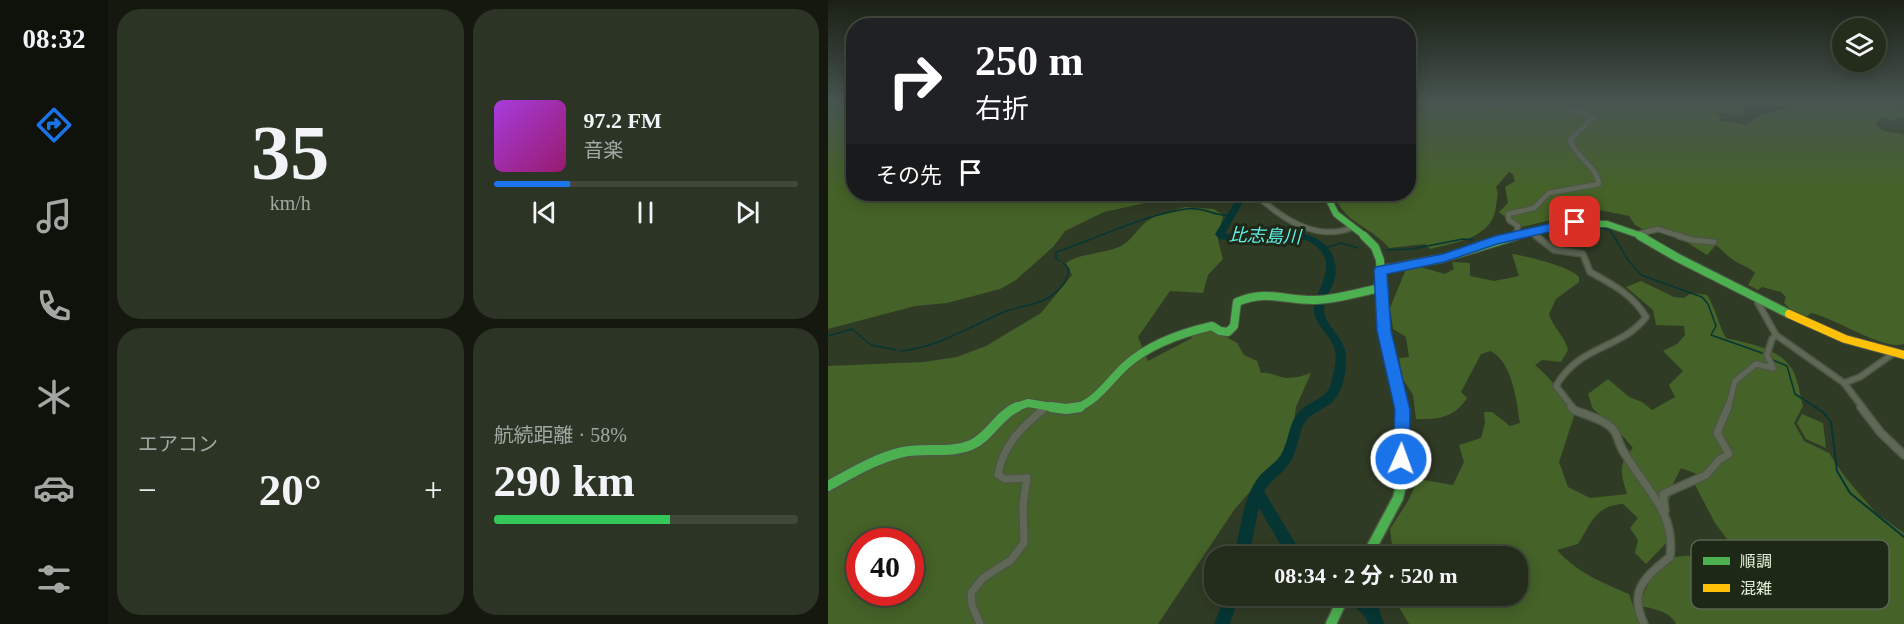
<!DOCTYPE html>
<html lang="ja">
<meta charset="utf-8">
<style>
body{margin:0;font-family:"Times New Roman","Noto Sans JP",serif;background:#2c3425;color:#f1f3f6;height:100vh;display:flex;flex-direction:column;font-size:22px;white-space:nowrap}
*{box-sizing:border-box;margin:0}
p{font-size:20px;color:#a3a7a3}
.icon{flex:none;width:33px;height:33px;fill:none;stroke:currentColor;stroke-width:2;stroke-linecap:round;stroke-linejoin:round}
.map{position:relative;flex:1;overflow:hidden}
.details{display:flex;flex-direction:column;gap:9px;padding:9px;background:#14180f;width:720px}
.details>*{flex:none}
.top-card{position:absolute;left:18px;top:18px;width:570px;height:183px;border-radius:24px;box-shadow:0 3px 15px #0003,0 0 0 2px #41483b;background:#202124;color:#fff;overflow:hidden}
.controls{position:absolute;left:1004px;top:18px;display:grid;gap:12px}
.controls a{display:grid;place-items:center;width:54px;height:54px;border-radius:50%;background:#242c1c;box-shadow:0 3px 15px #0003,0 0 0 2px #41483b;font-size:30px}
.speed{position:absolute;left:18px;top:528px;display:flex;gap:12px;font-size:30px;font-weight:700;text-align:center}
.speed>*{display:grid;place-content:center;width:78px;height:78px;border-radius:50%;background:#242c1c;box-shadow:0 3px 15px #0003,0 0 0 2px #41483b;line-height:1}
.speed .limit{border:9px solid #d22;background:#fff;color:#111}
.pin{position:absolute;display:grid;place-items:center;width:51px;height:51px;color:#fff;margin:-26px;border-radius:12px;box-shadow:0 3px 9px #0006}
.me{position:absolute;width:66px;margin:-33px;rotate:2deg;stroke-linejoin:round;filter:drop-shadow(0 0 4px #0008)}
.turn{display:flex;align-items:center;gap:21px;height:126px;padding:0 30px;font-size:27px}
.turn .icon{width:78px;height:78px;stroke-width:2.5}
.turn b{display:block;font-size:42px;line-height:51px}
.then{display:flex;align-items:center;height:57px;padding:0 30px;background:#0003;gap:12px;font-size:22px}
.big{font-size:45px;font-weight:700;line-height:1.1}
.details .card{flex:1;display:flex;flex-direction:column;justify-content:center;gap:9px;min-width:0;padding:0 21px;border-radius:24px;background:#2c3425}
.details .dial{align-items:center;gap:0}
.dial b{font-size:78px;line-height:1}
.song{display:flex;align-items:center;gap:18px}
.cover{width:72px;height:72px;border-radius:9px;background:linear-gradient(135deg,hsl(280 70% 55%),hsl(320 70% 35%))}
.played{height:6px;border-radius:3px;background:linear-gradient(90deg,#1a73e8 25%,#41483b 25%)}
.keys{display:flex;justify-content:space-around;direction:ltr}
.heat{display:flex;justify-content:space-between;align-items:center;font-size:33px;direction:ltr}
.charge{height:9px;border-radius:4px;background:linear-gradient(90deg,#34c759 58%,#41483b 0)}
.details .tiles{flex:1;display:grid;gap:9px;grid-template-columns:repeat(2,1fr)}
.trip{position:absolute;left:376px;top:546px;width:324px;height:60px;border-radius:24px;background:#242c1c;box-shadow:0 3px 15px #0003,0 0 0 2px #41483b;font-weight:700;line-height:60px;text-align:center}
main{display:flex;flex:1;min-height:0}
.tab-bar{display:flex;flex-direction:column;width:108px;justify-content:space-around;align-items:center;background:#0e120b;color:#a3a7a3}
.tab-bar .icon{width:42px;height:42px}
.tab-bar .active{color:#1a73e8}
.tab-bar b{font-size:27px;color:#f1f3f6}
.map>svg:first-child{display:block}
.green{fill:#456228;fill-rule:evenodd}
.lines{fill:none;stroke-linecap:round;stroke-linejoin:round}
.stream-far1{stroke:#063634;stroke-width:1.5}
.stream{stroke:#063634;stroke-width:2}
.river{fill:#063634;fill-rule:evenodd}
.street-far2-casing{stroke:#4d5643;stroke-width:7}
.street-far1-casing{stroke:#4d5643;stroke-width:8}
.street-casing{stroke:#4d5643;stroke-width:10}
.fast-far2-casing{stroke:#4d5643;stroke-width:8}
.fast-far1-casing{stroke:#4d5643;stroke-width:10}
.fast-casing{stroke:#4d5643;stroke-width:13}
.slow-casing{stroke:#4d5643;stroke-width:10}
.street-far2{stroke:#5f6757;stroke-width:4.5}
.street-far1{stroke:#5f6757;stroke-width:5}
.street{stroke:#5f6757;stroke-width:7}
.fast-far2{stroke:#4caf50;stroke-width:6}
.fast-far1{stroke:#4caf50;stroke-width:8}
.fast{stroke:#4caf50;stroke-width:10}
.slow{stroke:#ffc107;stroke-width:8}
.route{fill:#1a73e8;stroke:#114b97;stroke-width:1.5}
.labels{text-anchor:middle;stroke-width:6;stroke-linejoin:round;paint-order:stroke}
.water-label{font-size:18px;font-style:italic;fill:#5ff2ed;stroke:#1e2816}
.key{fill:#1e2816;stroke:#5a6551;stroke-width:1.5}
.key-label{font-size:16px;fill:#e6f4db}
</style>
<main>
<nav class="tab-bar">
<b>08:32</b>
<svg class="icon active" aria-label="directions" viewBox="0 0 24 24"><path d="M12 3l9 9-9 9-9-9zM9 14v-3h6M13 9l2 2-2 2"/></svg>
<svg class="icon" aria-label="music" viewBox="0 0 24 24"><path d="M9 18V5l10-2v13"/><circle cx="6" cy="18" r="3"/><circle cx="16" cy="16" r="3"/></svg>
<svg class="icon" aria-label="phone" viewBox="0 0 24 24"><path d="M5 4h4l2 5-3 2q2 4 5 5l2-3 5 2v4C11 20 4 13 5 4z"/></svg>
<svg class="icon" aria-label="climate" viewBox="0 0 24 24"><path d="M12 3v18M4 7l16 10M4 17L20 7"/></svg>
<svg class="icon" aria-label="car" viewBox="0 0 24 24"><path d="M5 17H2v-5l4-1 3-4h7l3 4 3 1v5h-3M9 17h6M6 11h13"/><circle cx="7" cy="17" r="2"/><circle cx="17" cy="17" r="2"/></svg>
<svg class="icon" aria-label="filters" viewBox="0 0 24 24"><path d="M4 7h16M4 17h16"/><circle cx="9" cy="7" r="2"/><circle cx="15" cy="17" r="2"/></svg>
</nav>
<section class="details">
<div class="tiles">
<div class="card dial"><b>35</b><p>km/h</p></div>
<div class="card">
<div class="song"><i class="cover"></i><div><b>97.2 FM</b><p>音楽</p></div></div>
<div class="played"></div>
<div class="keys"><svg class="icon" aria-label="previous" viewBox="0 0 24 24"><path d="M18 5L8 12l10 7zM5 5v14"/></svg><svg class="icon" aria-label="pause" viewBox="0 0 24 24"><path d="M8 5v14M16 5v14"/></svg><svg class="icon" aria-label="next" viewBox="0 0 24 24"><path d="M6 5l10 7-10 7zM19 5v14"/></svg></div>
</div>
<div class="card"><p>エアコン</p>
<div class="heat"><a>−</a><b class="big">20°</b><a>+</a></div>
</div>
<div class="card"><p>航続距離 · 58%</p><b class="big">290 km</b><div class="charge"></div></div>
</div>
</section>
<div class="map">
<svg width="1076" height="624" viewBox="0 0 1076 624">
<rect width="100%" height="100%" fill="#303b25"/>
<!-- green -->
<g class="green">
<path d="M0 102H25L26 194H348L340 198 276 212 237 231 225 247 188 280 172 289 119 303 87 306 0 329Z"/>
<path d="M606 102H911L918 112 911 116 888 112 893 117 891 120 918 125 934 114 987 102H1059L1076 109V117L1064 120 1052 117 1048 125 1055 131 1075 134 1076 140V344C1055 351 1008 318 983 313L978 317 962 309 956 303 958 297 953 292 934 287 930 290 920 285 927 273C920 266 912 265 904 259 898 255 894 250 888 245L879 255 833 226 816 230 807 225 801 216 766 209 770 201 763 200 754 203 730 198 725 203 723 220 686 229 687 225 671 212 680 203 677 187 687 181 685 174 681 172 668 187C671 194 669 198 668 206 665 238 629 242 602 249L597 244 561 248C543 226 516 224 506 194H580L581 114 598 108Z"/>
<path d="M357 207 386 209 395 215 390 240 395 259 380 275 375 293 342 291 310 337 320 361 364 338 363 335 383 328 409 343 416 355 429 361 433 373C441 372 445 375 453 377 463 380 473 376 483 373L468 407 465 427 453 456 406 510 330 624H0V366L95 362 129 357 158 346 213 313 244 275 238 263C253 253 274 254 291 247 304 241 308 230 318 222 328 214 345 211 357 207ZM32 542H82V592H32Z"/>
<path d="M684 254C699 256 743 267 751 277V282L728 299 721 314C725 328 737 336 740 350L733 362 714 360 707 365C724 379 737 397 746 416L731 462 740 487 762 498 799 494C793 474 789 465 805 448L789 429 765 409 760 394 780 379 801 397 814 402 824 410 847 397 841 385 855 371 835 351 849 344 857 335 856 326 828 325 825 310 798 287 813 281 846 297 856 298 863 293 879 295C888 309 890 324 898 338 921 344 950 347 964 369 970 379 972 395 975 406L966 423 976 441 1001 453 1017 477 1048 513 1076 533V624H848C842 611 824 608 811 606 831 557 837 550 890 559L904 546 887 523 866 483 869 474 853 468 845 484 841 500 826 502 836 520 842 539 818 564 807 553 810 540 802 528 810 518 795 504C767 506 764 522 750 544L729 550C748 572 775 583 801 594L811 624H581L566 599 567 596H690V556H583L576 550 564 546 562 529 580 501 590 479 625 485 636 462 631 445 653 438 657 423 656 412H664L682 426 692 423C688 399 685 364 663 351L653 354 633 392 639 398C627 417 610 420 588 419L585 395 575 379 571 358 581 357 578 337 565 329 562 308 578 269 592 267 617 274 626 269 624 262 642 263V276L666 281 691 276Z"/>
<path d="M974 414 995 423 998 448 978 439 969 423Z"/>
</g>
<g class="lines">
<!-- stream-far1 -->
<g class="stream-far1">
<path d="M769 227 782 230 800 260 813 275 874 297 880 304 888 326 883 335 934 353"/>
<path d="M718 232 749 226"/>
<path d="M497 248 513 243 530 248"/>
<path d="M558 250 584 249 635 239 645 240"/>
<path d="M232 261 228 258V252C271 238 312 216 358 209 377 206 388 218 403 215"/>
<path d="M0 336 24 329 43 345 68 350"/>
<path d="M72 351C111 347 141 327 176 312 191 306 206 306 220 298 231 291 240 282 241 269L235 263"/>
<path d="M945 360 959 366 967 394 989 408"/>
</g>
<!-- stream -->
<path class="stream" d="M986 407 995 412 1003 422 1009 471 1022 493 1076 537"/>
<!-- river -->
<g class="river">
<path d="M408 194H416L415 202 397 234C432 230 505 219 508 270 508 284 497 295 496 309 496 326 518 337 518 357 518 374 515 397 499 406 491 411 483 414 477 422 470 434 470 449 463 461 456 473 444 479 436 491L469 546 476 551 478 556H459L431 508 421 556H407C411 534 415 500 428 481 435 469 449 464 455 451 461 438 461 424 470 413 481 400 499 400 503 383 506 372 510 358 506 347 501 333 484 323 486 307 489 287 510 265 489 247 465 226 418 244 391 239L387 234 407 202Z"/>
<path d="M397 596H411L402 624H386Z"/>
<path d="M519 596H537L550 607 556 624H540C537 611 524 608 519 596Z"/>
</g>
<!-- street-far2 casing -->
<g class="street-far2-casing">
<g id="street-far2">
<path d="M659 102 672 104 692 102"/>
<path d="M427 194C452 217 487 242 523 228"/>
<path d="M703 232 710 237"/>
<path d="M810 234 830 229 855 237"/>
<path d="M688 235 690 226 681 220 680 214 706 208 721 193 771 184C768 165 748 158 742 140L766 117 722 102"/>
</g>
</g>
<!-- street-far1 casing -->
<g class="street-far1-casing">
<g id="street-far1">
<path d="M708 236 726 250 755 254 762 272C784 284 805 295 818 317 793 350 752 344 728 386L745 408"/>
<path d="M851 236 864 240 886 242"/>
<path d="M932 300 930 303 948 335 1016 383 1035 408"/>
<path d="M1016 383 1032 377 1066 353"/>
<path d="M900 408 907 381 928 364 945 368 939 355 944 339 948 335"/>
</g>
</g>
<!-- street casing -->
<g class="street-casing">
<g id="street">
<path d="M743 407 746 410C758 415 780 420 787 432 790 437 791 444 794 449 815 487 848 510 842 557 817 577 800 591 816 624"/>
<path d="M1033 407 1053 433 1076 455"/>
<path d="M837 511 835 494 878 475 891 460 901 454 889 433 900 407"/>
<path d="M152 624 144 605 143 593 155 578 183 560 196 543 195 505 199 478 177 479 170 475C175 444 195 426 218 407"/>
</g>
</g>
<!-- fast-far2 casing -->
<g class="fast-far2-casing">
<g id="fast-far2">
<path d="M498 194 508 214 538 237"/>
<path d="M682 237 739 223 779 224 817 237"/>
</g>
</g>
<!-- fast-far1 casing -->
<g class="fast-far1-casing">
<g id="fast-far1">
<path d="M536 236 547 247 552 260 556 331 575 408"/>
<path d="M812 236 850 258 961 314"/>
<path d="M552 270 616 258 688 236"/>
<path d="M185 408 200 403 230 408"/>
<path d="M248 408C269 401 281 381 297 366 321 344 353 333 384 326L392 331 400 332 406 326 409 302C439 289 458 301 488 300 510 299 531 292 553 288"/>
</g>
</g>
<!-- fast casing -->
<g class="fast-casing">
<g id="fast">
<path d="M223 407 238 409 252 407"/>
<path d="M0 486C24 473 48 458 75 452 98 447 122 454 143 445 162 437 170 415 189 407"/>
<path d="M539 556 570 498 573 486 574 407"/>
<path d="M503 624 516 596"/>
</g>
</g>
<!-- slow casing -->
<g class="slow-casing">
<path id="slow" d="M961 314 1017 339 1076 355"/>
</g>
<!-- street-far2 -->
<use href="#street-far2" class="street-far2"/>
<!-- street-far1 -->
<use href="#street-far1" class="street-far1"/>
<!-- street -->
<use href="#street" class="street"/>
<!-- fast-far2 -->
<use href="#fast-far2" class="fast-far2"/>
<!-- fast-far1 -->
<use href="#fast-far1" class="fast-far1"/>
<!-- fast -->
<use href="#fast" class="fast"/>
<!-- slow -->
<use href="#slow" class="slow"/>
</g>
<!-- sky -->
<linearGradient id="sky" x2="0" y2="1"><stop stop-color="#1a2014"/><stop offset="0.54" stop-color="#485551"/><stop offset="1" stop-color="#485551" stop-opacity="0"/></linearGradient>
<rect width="1076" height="189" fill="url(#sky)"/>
<!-- route -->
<path class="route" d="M747 218 752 219V225L669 244 616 262 559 274 563 331 582 410 581 459 579 464 573 466 567 464 565 459 567 410 549 331 546 270 548 267 615 254 667 236Z"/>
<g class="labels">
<!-- water labels -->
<g class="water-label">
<text transform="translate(437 236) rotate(2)" y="6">比志島川</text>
</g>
</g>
<!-- legend -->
<rect x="863" y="540" width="198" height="69" rx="9" class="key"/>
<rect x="875" y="557" width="27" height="8" fill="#4caf50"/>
<rect x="875" y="584" width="27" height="8" fill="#ffc107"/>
<g class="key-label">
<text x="912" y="567">順調</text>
<text x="912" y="594">混雑</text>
</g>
</svg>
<div class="controls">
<a><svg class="icon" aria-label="layers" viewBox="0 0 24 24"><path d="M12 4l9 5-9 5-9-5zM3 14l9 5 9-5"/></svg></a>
</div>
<div class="speed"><div class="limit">40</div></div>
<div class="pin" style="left:747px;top:222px;background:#d93025"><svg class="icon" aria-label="arrive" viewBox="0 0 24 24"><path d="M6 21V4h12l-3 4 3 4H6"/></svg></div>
<svg class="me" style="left:573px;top:459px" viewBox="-20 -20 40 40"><circle r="17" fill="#1a73e8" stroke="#fff" stroke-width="3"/><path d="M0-11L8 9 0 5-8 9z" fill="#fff"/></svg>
<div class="trip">08:34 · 2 分 · 520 m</div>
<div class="top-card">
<div class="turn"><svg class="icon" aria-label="right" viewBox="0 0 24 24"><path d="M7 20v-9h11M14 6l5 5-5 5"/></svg><div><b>250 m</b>右折</div></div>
<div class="then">その先<svg class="icon" aria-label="arrive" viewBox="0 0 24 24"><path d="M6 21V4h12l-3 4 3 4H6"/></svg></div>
</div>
</div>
</main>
